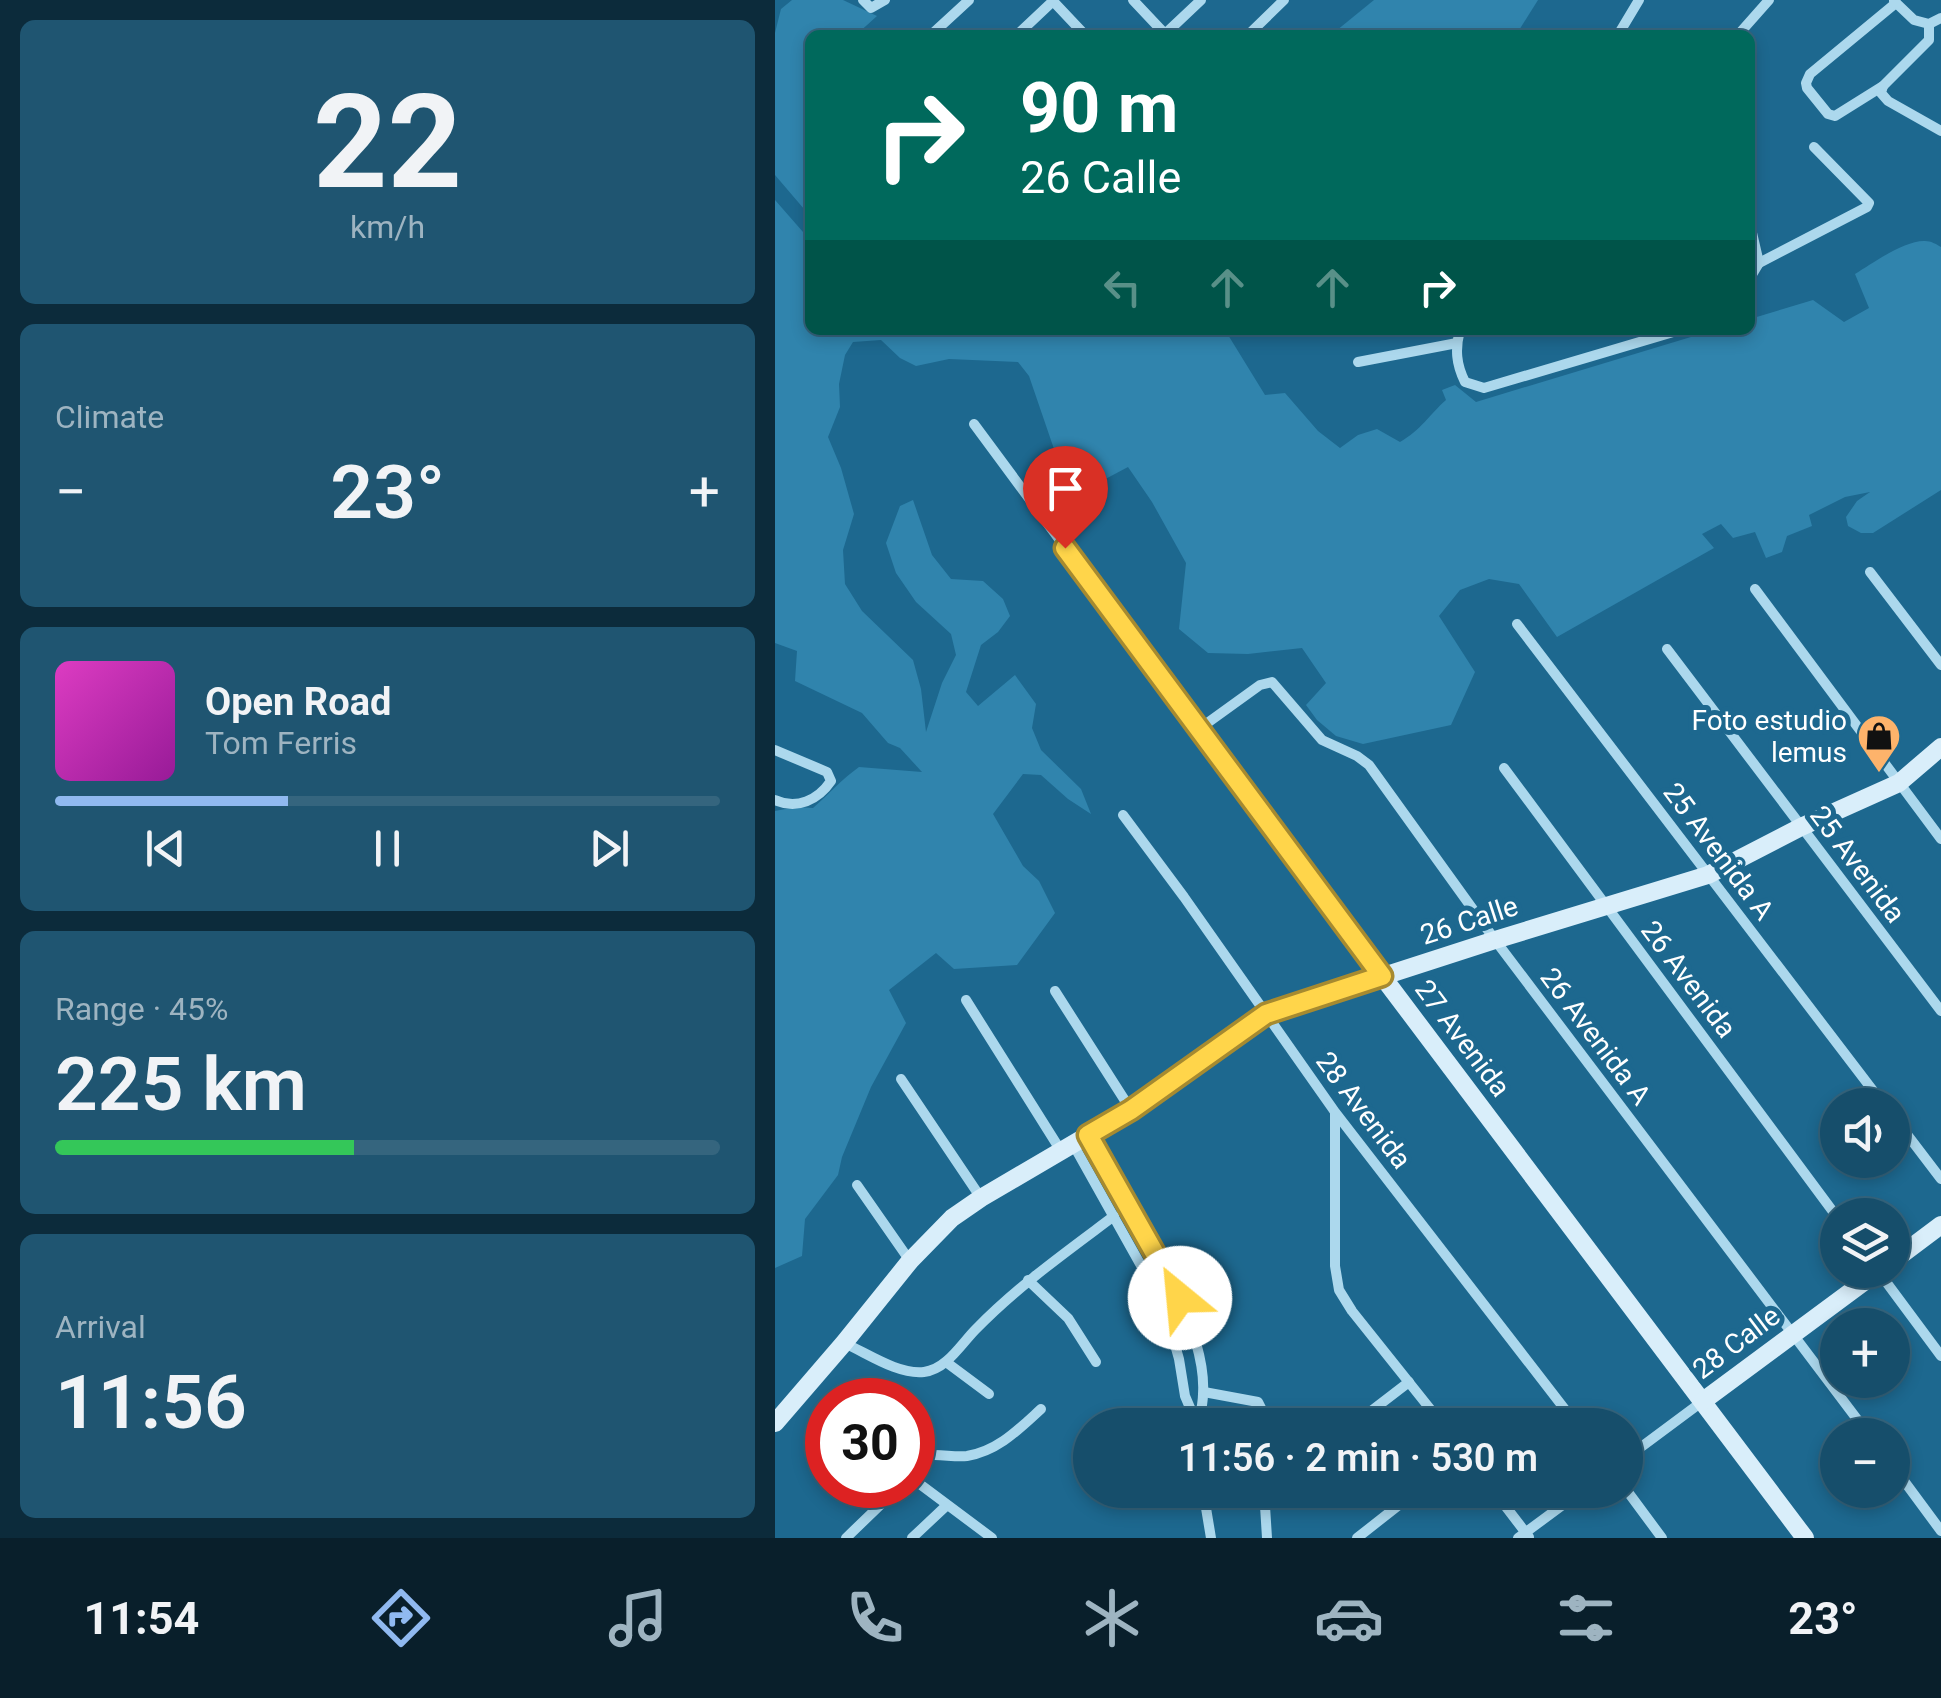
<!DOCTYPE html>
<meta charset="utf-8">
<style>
body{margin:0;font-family:Roboto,sans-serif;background:#1f5571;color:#f1f3f6;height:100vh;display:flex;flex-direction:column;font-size:38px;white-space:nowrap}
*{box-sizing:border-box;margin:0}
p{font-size:32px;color:#9eb4c1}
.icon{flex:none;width:55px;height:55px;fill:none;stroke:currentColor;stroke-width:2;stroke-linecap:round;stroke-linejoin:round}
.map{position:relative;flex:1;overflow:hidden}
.details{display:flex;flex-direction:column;gap:20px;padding:20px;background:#0c2b3b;width:775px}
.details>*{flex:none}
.hud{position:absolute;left:30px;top:30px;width:950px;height:305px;border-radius:15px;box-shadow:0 5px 15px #0003,0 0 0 2px #35657e;background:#00695c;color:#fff;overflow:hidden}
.buttons{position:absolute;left:1045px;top:1088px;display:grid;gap:20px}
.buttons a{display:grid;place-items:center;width:90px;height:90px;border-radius:50%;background:#164e6b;box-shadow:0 5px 15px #0003,0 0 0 2px #35657e;font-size:50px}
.speed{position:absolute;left:30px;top:1378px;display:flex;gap:20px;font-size:50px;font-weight:700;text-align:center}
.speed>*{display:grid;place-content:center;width:130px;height:130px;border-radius:50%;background:#164e6b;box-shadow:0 5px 15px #0003,0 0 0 2px #35657e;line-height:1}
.speed .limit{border:15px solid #d22;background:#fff;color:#111}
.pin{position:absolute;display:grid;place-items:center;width:85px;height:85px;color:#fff;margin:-102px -42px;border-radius:50% 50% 50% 0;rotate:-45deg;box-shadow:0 0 10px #0007}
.pin .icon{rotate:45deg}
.me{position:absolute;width:110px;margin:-55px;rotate:332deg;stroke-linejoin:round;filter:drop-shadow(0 0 8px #0008)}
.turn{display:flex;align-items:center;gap:35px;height:210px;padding:0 50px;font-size:45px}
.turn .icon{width:130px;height:130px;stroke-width:2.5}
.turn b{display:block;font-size:70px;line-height:85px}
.lanes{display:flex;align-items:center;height:95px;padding:0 50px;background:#0003;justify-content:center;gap:50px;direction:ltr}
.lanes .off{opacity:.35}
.big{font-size:75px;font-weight:600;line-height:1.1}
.details .card{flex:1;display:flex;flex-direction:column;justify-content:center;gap:15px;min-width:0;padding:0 35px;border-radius:15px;background:#1f5571}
.details .dial{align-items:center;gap:0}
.dial b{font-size:130px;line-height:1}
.song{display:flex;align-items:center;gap:30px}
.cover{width:120px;height:120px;border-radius:15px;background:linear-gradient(135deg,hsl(310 70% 55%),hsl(300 70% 35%))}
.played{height:10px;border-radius:5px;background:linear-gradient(90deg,#90b9f0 35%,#35657e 35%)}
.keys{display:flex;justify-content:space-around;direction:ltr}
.heat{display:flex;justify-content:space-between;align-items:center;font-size:55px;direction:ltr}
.charge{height:15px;border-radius:8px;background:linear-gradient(90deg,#34c759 45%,#35657e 0)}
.trip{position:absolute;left:298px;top:1408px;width:570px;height:100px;border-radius:50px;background:#164e6b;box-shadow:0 5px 15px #0003,0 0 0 2px #35657e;font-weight:600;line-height:100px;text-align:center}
.dock{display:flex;height:160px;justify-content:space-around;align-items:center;background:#091f2b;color:#9eb4c1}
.dock .icon{width:70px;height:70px}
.dock .current{color:#90b9f0}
.dock b{font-size:45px;color:#f1f3f6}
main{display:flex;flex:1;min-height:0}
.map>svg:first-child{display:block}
.green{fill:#3084ad}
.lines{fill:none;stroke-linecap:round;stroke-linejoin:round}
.street{stroke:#acd8ed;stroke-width:10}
.secondary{stroke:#d9eefa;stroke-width:18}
.route-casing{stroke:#a68a30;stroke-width:25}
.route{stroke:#ffd54a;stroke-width:18}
.labels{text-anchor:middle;stroke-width:10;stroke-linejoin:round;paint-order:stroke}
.poi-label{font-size:28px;fill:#fff;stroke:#1d688f;text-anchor:end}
.street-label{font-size:28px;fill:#fff;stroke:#1d688f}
</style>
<main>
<section class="details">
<div class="card dial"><b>22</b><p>km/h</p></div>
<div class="card"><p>Climate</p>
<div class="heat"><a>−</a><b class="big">23°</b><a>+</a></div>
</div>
<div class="card">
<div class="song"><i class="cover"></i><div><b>Open Road</b><p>Tom Ferris</p></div></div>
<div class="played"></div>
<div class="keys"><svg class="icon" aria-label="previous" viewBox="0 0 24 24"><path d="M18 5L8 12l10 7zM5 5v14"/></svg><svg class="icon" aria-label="pause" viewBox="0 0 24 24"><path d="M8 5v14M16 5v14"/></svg><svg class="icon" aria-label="next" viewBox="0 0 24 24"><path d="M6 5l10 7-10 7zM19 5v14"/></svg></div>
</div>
<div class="card"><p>Range · 45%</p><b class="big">225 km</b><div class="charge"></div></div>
<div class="card"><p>Arrival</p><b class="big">11:56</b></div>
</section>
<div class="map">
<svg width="1166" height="1538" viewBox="0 0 1166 1538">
<rect width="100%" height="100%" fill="#1d688f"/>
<!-- green -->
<g class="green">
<path d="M17 0H68L102 16 81 35H35V216L0 175V33L6 9Z"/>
<path d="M599 0H763L741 35H556Z"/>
<path d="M0 200 35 240V330H450L490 395 510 393 543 431 565 448 583 435 602 429 625 442C646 430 654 415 671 400L667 390 680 385 701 402 939 330H975V319L1038 300 1069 322 1094 308 1080 274C1098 263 1130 240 1150 241 1156 241 1161 244 1166 247V490L1098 533H1086L1073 526 1071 517 1082 501 1095 492 1070 497 1034 515 1037 526 1012 536 1007 552 991 558 980 532 958 538 946 524 927 534 939 548 782 637 744 584 714 579 685 590 664 616 700 672 676 725 588 744 561 736 542 720 531 705 551 683 527 648 473 654 433 653 404 629 411 563 377 502 353 467 321 484 279 449 254 376 243 362 174 359 141 366 125 358 106 340 78 342 70 355 64 384 65 407 53 437 66 468 79 514 68 550 70 584 87 611 138 660 146 689 151 732 167 683 181 655 176 634 141 602 121 573 111 543 125 506 138 500 157 555 176 579 208 581 228 599 235 616 223 632 206 645 191 692 203 706 240 675 261 704 257 728 266 750 306 789 316 814 293 799 266 775 248 774 218 814 248 866 264 881 280 913 242 965 179 969 161 953 114 990 131 1023 96 1087 67 1157 63 1175 30 1219 27 1256 0 1268V811L21 807 38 808C54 794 67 779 84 767L147 772 125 748 113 743 87 713 20 681 22 651 0 643Z"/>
</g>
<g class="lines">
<!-- street -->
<g class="street">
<path d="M88 0 96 8 110 0"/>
<path d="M277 0 310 35"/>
<path d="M358 0 390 34"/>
<path d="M1119 1 1139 20 1154 24 1166 18"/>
<path d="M1121 3 1035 74 1031 83 1032 88 1053 114 1060 116 1108 86 1154 40V24"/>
<path d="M156 35 194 0"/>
<path d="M242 35 278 1"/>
<path d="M389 35 426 0"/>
<path d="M473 35 509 0"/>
<path d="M843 35 864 0"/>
<path d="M963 35 994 0"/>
<path d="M1108 86 1106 93 1113 101 1166 131"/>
<path d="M975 224 984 263"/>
<path d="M975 278 984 263 1092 207 1094 203 1039 147"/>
<path d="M685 330C680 349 681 364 690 382L709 388 905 330"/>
<path d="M583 362 682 343"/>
<path d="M199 424 607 976"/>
<path d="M1095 572 1166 665"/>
<path d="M980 589 1166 839"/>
<path d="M742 624 1109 1105"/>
<path d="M892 649 1166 1011"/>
<path d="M424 729 485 685 497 682 547 740 582 756 594 765 720 940 1094 1435"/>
<path d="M0 750 52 772 56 781C43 800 22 810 0 800"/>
<path d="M729 768 1062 1217"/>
<path d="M348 815 409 897 560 1112 802 1425"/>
<path d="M280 991 356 1110"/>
<path d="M191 1000 286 1151"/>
<path d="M126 1079 206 1198"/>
<path d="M560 1113V1266L564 1290 577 1311 668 1425"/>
<path d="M1118 1116 1166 1179"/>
<path d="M313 1135C351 1201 433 1319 428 1394 428 1405 425 1415 423 1425"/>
<path d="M298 1144 378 1287 393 1320 404 1359 410 1396 422 1424"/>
<path d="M82 1185 135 1261"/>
<path d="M1103 1271 1166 1356"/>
<path d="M253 1280 293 1318 321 1362"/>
<path d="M69 1343C92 1353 123 1375 149 1372 172 1369 186 1344 201 1329 243 1286 291 1252 339 1216"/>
<path d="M171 1362 214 1394"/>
<path d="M429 1392 483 1402 487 1410V1425"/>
<path d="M578 1425 634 1382"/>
<path d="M850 1459 928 1401"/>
<path d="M138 1461C153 1450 174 1458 192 1456 223 1451 244 1429 266 1409"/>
<path d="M1118 1466 1166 1531"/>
<path d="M138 1479 217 1538"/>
<path d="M850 1488 887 1538"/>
<path d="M428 1490 436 1538"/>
<path d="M489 1490 492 1538"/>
<path d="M718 1490 754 1537"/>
<path d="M71 1538 126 1485"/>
<path d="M137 1538 171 1506"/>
<path d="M582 1538 643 1490"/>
<path d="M743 1538 808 1490"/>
</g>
<!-- secondary -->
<g class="secondary">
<path d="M607 976 1030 1538"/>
<path d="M1118 1261 1166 1225"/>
<path d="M928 1401 1105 1270"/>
<path d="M0 1423 69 1343 135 1261 177 1218 206 1198 356 1110 491 1014 720 940 933 875 1026 827 1124 783 1166 747"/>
</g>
</g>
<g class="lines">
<!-- route casing -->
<g class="route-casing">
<path id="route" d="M290 548 607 976 491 1014 356 1110 313 1135 405 1298"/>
</g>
<!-- route -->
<use href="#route" class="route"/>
</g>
<!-- icons -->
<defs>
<g id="shop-pin" transform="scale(2.25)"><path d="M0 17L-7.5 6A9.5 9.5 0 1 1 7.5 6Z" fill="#fdb36b" stroke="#1d688f"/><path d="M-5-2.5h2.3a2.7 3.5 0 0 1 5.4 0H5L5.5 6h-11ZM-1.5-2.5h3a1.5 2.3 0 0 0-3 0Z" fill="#111"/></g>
</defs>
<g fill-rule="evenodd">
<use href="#shop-pin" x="1104" y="736"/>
</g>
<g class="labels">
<!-- poi labels -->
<g class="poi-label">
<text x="1072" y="730">Foto estudio<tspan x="1072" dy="32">lemus</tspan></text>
</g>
<!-- street labels -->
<g class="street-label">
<text transform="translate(944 851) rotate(53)" y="10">25 Avenida A</text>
<text transform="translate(1083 864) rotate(53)" y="10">25 Avenida</text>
<text transform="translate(694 920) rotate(-18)" y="10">26 Calle</text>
<text transform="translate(914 979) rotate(53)" y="10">26 Avenida</text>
<text transform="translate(821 1036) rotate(53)" y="10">26 Avenida A</text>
<text transform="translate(688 1038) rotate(53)" y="10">27 Avenida</text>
<text transform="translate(589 1110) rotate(53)" y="10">28 Avenida</text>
<text transform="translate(961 1342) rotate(-37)" y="10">28 Calle</text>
</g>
</g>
</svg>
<div class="buttons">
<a><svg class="icon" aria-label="sound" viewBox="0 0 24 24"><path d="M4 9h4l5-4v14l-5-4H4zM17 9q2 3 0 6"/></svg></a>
<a><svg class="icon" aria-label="layers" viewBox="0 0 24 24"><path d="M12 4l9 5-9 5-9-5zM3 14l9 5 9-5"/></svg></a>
<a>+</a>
<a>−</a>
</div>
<div class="speed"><div class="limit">30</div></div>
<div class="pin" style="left:290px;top:548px;background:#d93025"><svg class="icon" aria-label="arrive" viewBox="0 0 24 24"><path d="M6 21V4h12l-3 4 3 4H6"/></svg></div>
<svg class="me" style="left:405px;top:1298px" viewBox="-20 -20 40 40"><circle r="19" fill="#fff"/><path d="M0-13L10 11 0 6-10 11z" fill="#ffd54a"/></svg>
<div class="trip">11:56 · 2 min · 530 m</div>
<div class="hud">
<div class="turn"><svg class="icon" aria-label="right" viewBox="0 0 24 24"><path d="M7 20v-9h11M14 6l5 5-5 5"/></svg><div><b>90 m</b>26 Calle</div></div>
<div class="lanes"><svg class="icon off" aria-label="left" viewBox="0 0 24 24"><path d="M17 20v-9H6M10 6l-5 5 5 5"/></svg><svg class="icon off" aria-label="ahead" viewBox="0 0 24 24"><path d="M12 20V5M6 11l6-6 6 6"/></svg><svg class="icon off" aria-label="ahead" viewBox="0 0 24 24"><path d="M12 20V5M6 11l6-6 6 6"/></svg><svg class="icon" aria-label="right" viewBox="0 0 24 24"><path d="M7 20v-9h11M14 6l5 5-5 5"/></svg></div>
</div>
</div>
</main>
<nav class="dock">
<b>11:54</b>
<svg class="icon current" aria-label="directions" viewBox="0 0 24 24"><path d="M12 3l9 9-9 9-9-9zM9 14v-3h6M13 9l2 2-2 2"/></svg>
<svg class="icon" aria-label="music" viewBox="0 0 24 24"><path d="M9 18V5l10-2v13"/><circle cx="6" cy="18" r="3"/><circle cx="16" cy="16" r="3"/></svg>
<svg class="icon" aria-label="phone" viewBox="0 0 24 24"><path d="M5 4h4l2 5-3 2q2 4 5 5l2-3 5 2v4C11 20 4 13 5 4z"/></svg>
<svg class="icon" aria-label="climate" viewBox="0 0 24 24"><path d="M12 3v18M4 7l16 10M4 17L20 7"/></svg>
<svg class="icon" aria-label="car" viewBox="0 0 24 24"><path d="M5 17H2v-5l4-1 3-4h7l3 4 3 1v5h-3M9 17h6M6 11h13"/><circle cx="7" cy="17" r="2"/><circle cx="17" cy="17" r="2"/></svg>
<svg class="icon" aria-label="filters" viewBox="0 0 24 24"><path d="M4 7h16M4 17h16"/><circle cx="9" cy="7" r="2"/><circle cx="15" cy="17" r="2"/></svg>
<b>23°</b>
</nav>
